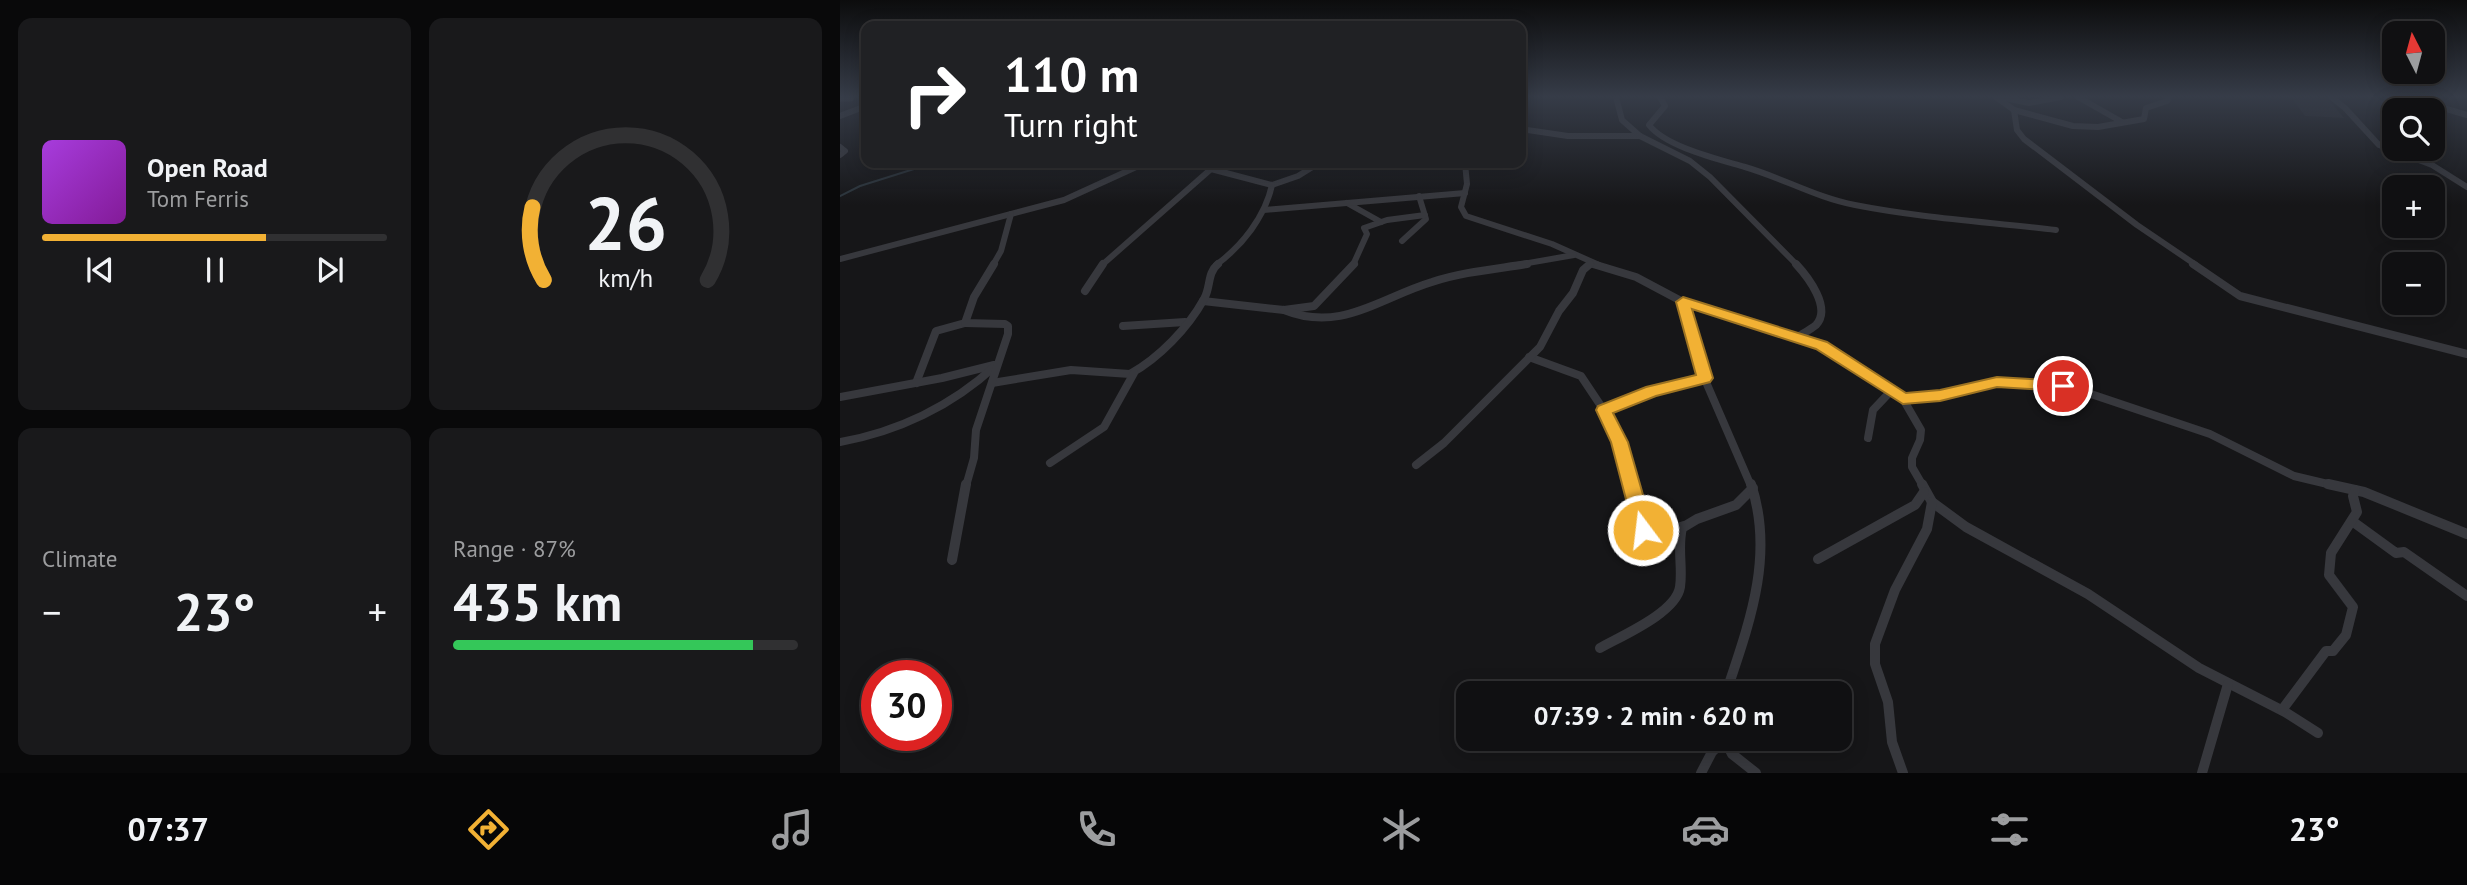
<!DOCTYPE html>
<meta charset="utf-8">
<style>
body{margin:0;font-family:"PT Sans",sans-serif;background:#19191b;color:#f1f3f6;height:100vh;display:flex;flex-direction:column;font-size:26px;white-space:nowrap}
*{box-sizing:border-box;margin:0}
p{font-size:23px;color:#9c9d9f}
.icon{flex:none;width:38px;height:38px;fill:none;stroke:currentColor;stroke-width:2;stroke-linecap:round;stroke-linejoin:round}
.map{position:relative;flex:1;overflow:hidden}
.panel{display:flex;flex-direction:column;gap:18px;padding:18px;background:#09090a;width:840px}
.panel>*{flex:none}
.hud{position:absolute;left:21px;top:21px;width:665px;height:147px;border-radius:14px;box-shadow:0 4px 18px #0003,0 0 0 2px #303032;background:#202124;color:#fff;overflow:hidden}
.needle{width:46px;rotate:354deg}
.tools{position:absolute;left:1542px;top:21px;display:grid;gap:14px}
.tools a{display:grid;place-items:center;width:63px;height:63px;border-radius:14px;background:#101012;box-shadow:0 4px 18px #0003,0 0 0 2px #303032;font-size:35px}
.speed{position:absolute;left:21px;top:660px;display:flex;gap:14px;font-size:35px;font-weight:700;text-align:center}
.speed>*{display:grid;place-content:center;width:91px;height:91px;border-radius:50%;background:#101012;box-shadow:0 4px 18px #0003,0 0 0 2px #303032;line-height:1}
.speed .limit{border:10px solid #d22;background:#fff;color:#111}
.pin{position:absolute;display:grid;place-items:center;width:60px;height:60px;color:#fff;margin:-30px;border:4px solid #fff;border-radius:50%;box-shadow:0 2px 7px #0007}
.me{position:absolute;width:77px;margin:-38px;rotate:345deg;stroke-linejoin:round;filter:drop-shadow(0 0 5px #0008)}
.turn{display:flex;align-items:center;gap:24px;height:147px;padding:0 28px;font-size:32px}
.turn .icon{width:91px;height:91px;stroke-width:2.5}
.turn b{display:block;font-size:49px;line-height:60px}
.big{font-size:52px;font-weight:700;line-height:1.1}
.panel .tile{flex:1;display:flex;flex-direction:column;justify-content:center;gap:10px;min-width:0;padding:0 24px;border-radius:14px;background:#19191b}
.panel .dial{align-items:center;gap:0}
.dial svg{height:182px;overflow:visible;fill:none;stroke:#303032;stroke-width:7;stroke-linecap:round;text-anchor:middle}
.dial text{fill:#f1f3f6;stroke:none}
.song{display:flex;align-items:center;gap:21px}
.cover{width:84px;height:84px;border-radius:10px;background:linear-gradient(135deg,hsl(280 70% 55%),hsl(290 70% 35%))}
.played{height:7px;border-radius:4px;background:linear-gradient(90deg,#f2b134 65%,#303032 65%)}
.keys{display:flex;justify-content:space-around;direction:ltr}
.heat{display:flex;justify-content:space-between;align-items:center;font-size:38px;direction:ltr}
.charge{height:10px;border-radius:5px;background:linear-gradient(90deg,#34c759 87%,#303032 0)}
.panel .tiles{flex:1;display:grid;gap:18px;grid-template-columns:repeat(2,1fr)}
.trip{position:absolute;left:616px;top:681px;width:396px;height:70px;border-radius:14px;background:#101012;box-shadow:0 4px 18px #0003,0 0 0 2px #303032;font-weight:700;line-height:70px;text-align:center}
.tab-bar{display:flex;height:112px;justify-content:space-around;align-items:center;background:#060607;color:#9c9d9f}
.tab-bar .icon{width:49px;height:49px}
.tab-bar .current{color:#f2b134}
.tab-bar b{font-size:32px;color:#f1f3f6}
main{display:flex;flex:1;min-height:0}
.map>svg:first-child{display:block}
.built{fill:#222225}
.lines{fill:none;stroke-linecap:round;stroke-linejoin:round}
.stream{stroke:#2c353c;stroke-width:2}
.minor-far2{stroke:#37383d;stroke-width:6}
.minor-far1{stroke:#37383d;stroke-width:8}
.minor{stroke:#37383d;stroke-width:10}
.secondary{stroke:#45474d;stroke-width:9}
.route{fill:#f2b134;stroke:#9d7322;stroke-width:2}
</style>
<main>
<section class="panel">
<div class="tiles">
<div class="tile">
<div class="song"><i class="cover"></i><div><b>Open Road</b><p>Tom Ferris</p></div></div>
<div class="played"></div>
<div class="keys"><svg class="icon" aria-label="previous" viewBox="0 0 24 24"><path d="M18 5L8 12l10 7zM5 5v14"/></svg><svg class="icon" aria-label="pause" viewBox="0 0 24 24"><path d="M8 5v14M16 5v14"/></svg><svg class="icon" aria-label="next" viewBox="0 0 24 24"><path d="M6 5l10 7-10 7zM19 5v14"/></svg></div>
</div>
<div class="tile dial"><svg viewBox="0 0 100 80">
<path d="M14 69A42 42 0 1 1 86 69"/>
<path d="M14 69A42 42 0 0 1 9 37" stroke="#f2b134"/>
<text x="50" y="56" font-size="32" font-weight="700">26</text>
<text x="50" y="72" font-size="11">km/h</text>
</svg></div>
<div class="tile"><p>Climate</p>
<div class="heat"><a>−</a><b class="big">23°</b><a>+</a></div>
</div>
<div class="tile"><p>Range · 87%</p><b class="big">435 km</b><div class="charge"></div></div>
</div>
</section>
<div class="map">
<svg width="1627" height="773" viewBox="0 0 1627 773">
<rect width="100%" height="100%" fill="#161618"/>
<!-- built -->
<path class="built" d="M1451 97 1489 100 1504 118 1465 116Z"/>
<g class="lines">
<!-- stream -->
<path class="stream" d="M0 196 20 186 93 163"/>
<!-- minor-far2 -->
<g class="minor-far2">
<path d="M776 97 782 120 800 136 850 161 870 177 957 265"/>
<path d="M820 97 825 106 809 125C826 147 878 159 905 167 943 178 977 198 1015 205 1081 218 1150 222 1216 230"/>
<path d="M1156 97 1174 110 1177 130 1184 139 1297 225 1356 265"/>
<path d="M1160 97 1189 103 1221 97"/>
<path d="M1238 97 1282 122"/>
<path d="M1491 97 1505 108 1539 145 1592 165 1627 187"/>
<path d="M1566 97 1627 115"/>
<path d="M1174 110 1233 126 1258 127 1304 119 1306 108 1327 101 1329 97"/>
<path d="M0 116 26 106"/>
<path d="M681 129 728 136H800"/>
<path d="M0 147 5 151 0 155"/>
<path d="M625 163 627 184 621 207 626 216 712 244 759 265"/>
<path d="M432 185 458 176 479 163"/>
<path d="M507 203 541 222"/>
<path d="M424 210 625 193"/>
<path d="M562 241 586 219 579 196"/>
<path d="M0 259 224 200 305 163"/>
<path d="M153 265 161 251 171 214"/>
<path d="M262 265 371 169"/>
<path d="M376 265C402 246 425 217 432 185L371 169 377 163"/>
<path d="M513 265 527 234 524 228 547 220 585 215"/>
<path d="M677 265 734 255"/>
<path d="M748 265 751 263"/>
</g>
<!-- minor-far1 -->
<g class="minor-far1">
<path d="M753 264 796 277 843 302 982 346 1063 399 1100 396 1157 382 1233 388 1370 434 1454 476 1496 486"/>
<path d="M956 264C968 277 992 308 976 325 970 330 962 334 956 338"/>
<path d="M1353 264 1400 296 1627 354"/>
<path d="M245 291 263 264"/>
<path d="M363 301 444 310 474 306 514 264"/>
<path d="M843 302 866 382 911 486"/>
<path d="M444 310C501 333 539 298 592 282 622 272 656 269 687 264"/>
<path d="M283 326 345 322"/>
<path d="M689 357 741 376 769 418 791 486"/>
<path d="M76 383 96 331 125 323"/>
<path d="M152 383 231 370 290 374C319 358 348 328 364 299 371 287 367 273 378 264"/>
<path d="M0 397 102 378 154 365"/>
<path d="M1063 399 1081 430 1080 440 1072 458V467L1083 486"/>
<path d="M764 410 812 391 865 378"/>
<path d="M1028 438 1033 410 1051 391"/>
<path d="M0 442C57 432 112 406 155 366"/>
<path d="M210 463 264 427 294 373"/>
<path d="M576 465 604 443 700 347 719 311 733 293 743 270 750 264"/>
<path d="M126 486 134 458 136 430 168 334V326L165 324 125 323 134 297 154 264"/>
</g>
<!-- minor -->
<g class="minor">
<path d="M791 484 805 534 814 535 844 526"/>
<path d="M1082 484 1092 502 1126 527 1248 594 1359 668 1445 712 1478 733"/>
<path d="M1488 484 1524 492 1627 534"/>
<path d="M1512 521 1556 553 1564 552 1627 596"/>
<path d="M978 559 1075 505 1084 492"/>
<path d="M112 560 126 484"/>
<path d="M760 648C781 636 836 613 840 587 843 567 837 548 842 528L857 519 896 505 913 488"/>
<path d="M886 693C909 624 935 556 911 484"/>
<path d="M1442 710 1486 651H1493L1506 635 1513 607 1489 575 1491 553 1517 512 1513 496 1515 490"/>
<path d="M884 738 892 754 916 773"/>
<path d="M861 773 872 752 884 740"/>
<path d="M1063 773 1052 742 1048 702 1035 664V644L1055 590 1087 529 1092 502"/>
<path d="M1362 773 1388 684"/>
</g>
<!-- secondary -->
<path class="secondary" d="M0 97H10"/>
</g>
<!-- sky -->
<linearGradient id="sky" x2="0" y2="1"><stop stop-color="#0c0c0d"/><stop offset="0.47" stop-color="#363c48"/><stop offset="1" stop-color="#363c48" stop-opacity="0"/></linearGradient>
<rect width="1627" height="205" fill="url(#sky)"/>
<!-- route -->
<path class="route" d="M843 297 987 342 1066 393 1100 390 1157 377 1223 381 1231 386 1223 391 1157 387 1100 401 1063 404 976 349 852 309 873 378 870 382 816 396 773 413 788 442 813 530 810 535 803 538 797 535 794 530 771 442 756 410 758 406 806 387 856 375 836 302Z"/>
</svg>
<div class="tools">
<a><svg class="needle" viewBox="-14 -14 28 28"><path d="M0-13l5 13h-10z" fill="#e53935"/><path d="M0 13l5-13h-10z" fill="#9c9d9f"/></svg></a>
<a><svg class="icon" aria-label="search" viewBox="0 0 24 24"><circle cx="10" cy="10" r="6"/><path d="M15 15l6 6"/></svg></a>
<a>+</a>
<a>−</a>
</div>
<div class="speed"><div class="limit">30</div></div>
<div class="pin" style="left:1223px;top:386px;background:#d93025"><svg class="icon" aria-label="arrive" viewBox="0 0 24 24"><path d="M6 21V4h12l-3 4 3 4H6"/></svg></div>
<svg class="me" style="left:803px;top:530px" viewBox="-20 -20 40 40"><circle r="17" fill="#f2b134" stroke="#fff" stroke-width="3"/><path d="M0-11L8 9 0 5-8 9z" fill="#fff"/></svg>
<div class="trip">07:39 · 2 min · 620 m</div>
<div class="hud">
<div class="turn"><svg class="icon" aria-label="right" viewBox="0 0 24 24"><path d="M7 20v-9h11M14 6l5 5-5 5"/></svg><div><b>110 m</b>Turn right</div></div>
</div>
</div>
</main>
<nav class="tab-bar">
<b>07:37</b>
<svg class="icon current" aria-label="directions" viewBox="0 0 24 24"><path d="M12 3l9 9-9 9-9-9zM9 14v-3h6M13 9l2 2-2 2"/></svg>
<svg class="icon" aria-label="music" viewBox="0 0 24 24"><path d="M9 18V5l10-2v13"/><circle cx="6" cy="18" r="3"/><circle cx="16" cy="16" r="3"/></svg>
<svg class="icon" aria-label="phone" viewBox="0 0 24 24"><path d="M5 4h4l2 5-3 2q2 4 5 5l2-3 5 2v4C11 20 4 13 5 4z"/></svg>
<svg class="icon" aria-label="climate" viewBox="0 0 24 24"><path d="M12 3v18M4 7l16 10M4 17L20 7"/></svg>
<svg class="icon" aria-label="car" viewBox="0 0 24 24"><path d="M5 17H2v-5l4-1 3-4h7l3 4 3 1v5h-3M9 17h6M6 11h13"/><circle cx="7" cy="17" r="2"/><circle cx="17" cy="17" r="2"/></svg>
<svg class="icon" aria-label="filters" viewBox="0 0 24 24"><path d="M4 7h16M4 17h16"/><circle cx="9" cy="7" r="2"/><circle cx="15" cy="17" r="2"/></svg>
<b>23°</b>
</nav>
